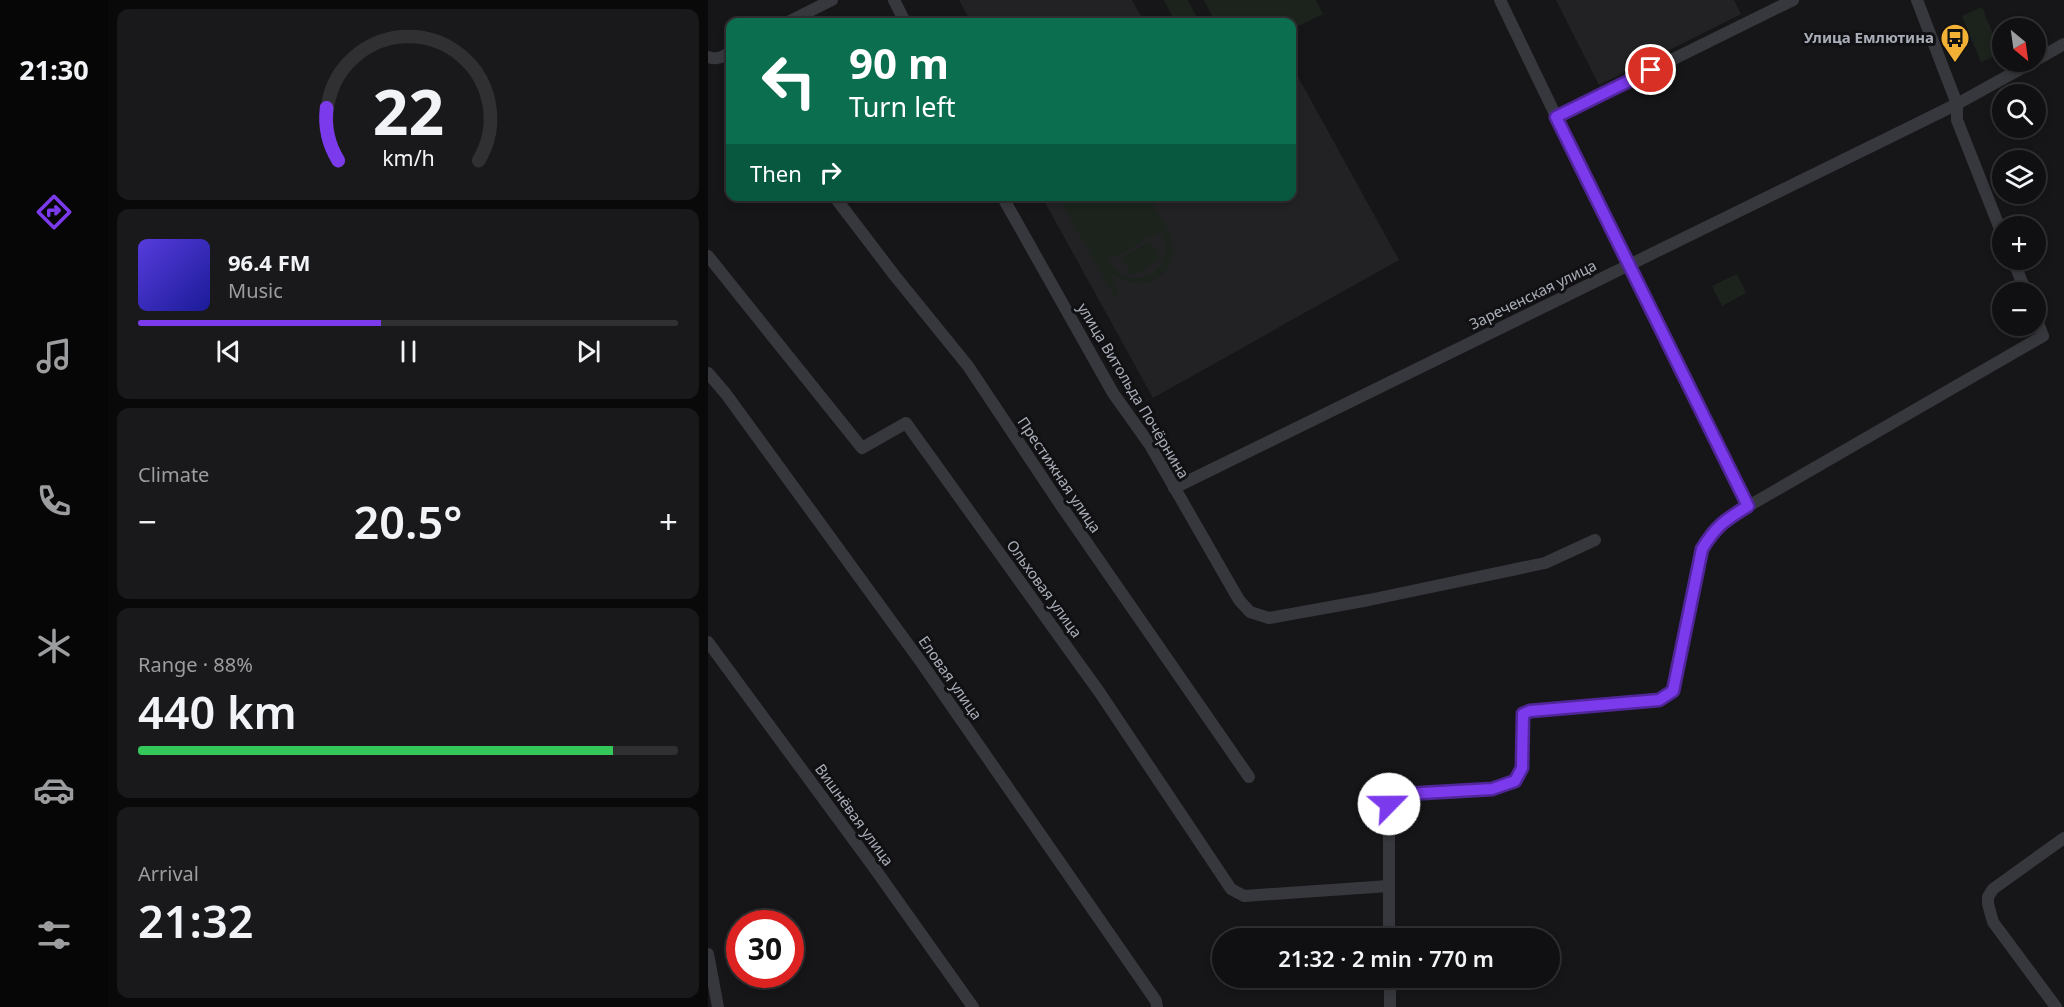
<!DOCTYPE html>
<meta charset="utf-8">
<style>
body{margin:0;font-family:"Noto Sans",sans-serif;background:#19191b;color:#f1f3f6;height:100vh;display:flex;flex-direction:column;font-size:22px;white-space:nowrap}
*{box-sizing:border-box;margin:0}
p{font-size:20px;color:#9c9d9f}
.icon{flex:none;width:33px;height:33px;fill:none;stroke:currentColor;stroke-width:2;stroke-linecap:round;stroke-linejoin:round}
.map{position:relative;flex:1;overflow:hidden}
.sheet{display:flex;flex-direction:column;gap:9px;padding:9px;background:#09090a;width:600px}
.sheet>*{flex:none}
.banner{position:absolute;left:18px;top:18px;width:570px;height:183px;border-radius:12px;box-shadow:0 3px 9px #0003,0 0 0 2px #303032;background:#0b6e4f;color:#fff;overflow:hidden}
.needle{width:39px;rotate:151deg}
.fabs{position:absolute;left:1284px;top:18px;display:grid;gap:12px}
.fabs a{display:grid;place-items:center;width:54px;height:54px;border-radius:50%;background:#101012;box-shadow:0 3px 9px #0003,0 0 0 2px #303032;font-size:30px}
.speed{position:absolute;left:18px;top:910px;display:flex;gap:12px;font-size:30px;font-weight:700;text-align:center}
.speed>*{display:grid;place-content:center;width:78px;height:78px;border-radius:50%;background:#101012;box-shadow:0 3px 9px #0003,0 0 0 2px #303032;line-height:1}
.speed .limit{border:9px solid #d22;background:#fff;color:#111}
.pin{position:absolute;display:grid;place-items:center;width:51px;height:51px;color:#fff;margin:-26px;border:3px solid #fff;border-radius:50%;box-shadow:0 2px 6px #0007}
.me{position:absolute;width:66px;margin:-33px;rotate:67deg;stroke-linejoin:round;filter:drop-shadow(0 0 4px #0008)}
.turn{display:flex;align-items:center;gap:21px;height:126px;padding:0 24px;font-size:27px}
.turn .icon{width:78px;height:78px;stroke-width:2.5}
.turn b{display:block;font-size:42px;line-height:51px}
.then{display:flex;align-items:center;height:57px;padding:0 24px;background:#0003;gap:12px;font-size:22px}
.big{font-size:45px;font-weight:600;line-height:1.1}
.sheet .widget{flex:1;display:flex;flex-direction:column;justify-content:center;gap:9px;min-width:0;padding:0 21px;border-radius:12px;background:#19191b}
.sheet .dial{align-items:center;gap:0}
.dial svg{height:156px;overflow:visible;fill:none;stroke:#303032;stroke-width:7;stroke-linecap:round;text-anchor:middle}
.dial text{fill:#f1f3f6;stroke:none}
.song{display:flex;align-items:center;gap:18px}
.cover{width:72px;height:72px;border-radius:9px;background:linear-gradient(135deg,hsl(250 70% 55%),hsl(240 70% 35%))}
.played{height:6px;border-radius:3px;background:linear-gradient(90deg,#7c3aed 45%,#303032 45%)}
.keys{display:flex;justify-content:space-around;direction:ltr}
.heat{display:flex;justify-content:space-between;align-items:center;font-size:33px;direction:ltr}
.charge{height:9px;border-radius:4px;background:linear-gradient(90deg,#34c759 88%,#303032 0)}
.trip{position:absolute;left:504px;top:928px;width:348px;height:60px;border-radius:30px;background:#101012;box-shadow:0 3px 9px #0003,0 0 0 2px #303032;font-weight:600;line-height:60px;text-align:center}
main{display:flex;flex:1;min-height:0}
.dock{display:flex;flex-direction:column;width:108px;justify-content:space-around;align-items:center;background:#060607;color:#9c9d9f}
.dock .icon{width:42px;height:42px}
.dock .active{color:#7c3aed}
.dock b{font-size:27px;color:#f1f3f6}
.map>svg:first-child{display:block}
.built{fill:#222225}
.green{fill:#1c231d;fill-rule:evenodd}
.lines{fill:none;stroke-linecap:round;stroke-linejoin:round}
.minor{stroke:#37383d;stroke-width:12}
.route-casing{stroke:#51269a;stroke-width:15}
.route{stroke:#7c3aed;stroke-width:10}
.labels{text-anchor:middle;stroke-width:6;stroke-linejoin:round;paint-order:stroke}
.poi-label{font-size:15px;font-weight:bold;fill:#a8adb8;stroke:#111113;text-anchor:end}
.street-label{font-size:15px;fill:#a8adb8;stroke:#111113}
</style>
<main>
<nav class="dock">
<b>21:30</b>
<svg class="icon active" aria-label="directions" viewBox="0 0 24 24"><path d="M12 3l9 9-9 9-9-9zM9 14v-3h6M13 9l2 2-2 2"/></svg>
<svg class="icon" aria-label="music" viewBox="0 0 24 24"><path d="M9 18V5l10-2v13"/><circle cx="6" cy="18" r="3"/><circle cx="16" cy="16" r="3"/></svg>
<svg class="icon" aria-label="phone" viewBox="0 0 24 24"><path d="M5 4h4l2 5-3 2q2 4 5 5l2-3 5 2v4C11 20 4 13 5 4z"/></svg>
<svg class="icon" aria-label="climate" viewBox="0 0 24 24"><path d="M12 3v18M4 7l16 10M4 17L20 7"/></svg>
<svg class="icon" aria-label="car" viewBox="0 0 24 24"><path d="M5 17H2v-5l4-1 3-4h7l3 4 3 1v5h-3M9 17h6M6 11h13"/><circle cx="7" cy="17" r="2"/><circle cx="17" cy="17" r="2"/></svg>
<svg class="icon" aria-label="filters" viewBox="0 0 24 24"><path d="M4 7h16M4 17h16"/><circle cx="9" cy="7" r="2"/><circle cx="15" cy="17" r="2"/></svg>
</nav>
<section class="sheet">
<div class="widget dial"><svg viewBox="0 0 100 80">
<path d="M14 69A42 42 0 1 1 86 69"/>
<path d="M14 69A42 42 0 0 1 8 42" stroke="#7c3aed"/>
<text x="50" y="56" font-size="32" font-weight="700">22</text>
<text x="50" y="72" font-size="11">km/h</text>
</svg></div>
<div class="widget">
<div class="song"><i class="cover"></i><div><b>96.4 FM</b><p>Music</p></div></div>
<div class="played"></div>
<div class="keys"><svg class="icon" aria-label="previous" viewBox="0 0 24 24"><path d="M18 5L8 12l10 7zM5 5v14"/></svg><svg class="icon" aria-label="pause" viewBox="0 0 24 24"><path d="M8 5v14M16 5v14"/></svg><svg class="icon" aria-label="next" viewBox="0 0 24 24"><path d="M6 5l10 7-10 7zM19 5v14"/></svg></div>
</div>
<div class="widget"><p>Climate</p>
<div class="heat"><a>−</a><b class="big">20.5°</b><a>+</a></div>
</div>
<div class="widget"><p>Range · 88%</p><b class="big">440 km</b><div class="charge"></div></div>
<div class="widget"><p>Arrival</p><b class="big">21:32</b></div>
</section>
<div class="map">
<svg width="1356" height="1007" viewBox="0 0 1356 1007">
<rect width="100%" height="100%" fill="#161618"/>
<!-- built -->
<g class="built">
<path d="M251 0H424L436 22H263Z"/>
<path d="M848 0H1026L1033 14 891 85Z"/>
<path d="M584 66 691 260 445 398 334 197 584 196Z"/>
</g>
<!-- green -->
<g class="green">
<path d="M456 0H480L489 18 479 22H467Z"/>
<path d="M496 0H608L615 14 584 29V22H507Z"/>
<path d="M1274 7 1293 54 1273 62 1254 16Z"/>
<path d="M350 197H441C448 211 462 227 464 244 468 282 428 294 401 272L412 293 406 296ZM453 231C474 270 421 298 400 261Z"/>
<path d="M443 241 453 260 424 276 414 257Z"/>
<path d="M1029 274 1038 293 1014 306 1004 286Z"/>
</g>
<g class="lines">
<!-- minor -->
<g class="minor">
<path d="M186 0 197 22"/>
<path d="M792 0 914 253 1040 506"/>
<path d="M1209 0 1249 104V120L1294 234"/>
<path d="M80 22 124 0"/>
<path d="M0 57C9 60 14 57 22 53"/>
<path d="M1328 60 1356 44"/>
<path d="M848 117 1085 0"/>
<path d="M126 196 187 276 260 366 352 504 541 777"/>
<path d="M294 196 405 393 442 445 531 600 542 612 561 618 661 600 837 563 887 540"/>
<path d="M0 256 154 448 198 423 392 693 523 889 536 896 681 886"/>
<path d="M1305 260 1318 292"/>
<path d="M0 373 18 394 213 662 448 1001 449 1007"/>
<path d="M466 488 1176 140 1249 104 1325 62"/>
<path d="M0 642 167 869 265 1007"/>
<path d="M681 939V804L686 796 784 789 807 781 814 768 815 714 822 711 951 700 965 691 994 549 1004 532 1018 519 1335 336 1328 318"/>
<path d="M0 954 10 1007"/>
<path d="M682 978V1007"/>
<path d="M1348 1007 1285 922 1280 904V897L1285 889 1356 838"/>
</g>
</g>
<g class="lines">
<!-- route casing -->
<g class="route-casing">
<path id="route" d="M681 804 686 796 697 794 784 789 807 781 814 768 815 714 822 711 951 700 965 691 994 549C1008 526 1017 520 1040 506L848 117 943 70"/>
</g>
<!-- route -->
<use href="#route" class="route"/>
</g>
<!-- icons -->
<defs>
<g id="bus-pin" transform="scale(1.5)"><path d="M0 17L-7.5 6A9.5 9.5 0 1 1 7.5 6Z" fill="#f2b134" stroke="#111113"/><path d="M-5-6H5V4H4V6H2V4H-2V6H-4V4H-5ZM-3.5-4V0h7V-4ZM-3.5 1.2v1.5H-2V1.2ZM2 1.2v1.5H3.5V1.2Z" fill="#111"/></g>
</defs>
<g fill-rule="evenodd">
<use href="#bus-pin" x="1247" y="38"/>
</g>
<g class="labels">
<!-- poi labels -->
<g class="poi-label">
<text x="1226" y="43">Улица Емлютина</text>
</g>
<!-- street labels -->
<g class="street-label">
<text transform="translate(825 295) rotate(-26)" y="5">Зареченская улица</text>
<text transform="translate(425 391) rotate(59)" y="5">улица Витольда Почёрнина</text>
<text transform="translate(351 475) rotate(56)" y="5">Престижная улица</text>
<text transform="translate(336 589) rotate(54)" y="5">Ольховая улица</text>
<text transform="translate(242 678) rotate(55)" y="5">Еловая улица</text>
<text transform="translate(146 815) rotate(54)" y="5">Вишнёвая улица</text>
</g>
</g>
</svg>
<div class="fabs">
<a><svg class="needle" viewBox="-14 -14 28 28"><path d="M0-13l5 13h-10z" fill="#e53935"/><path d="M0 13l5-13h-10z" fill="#9c9d9f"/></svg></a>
<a><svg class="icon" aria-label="search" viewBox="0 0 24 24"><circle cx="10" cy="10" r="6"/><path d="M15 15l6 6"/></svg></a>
<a><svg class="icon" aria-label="layers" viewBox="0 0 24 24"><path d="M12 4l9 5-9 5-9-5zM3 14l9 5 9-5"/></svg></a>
<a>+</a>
<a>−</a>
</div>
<div class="speed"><div class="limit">30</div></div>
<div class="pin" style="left:943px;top:70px;background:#d93025"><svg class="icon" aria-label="arrive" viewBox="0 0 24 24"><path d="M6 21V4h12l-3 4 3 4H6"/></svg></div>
<svg class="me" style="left:681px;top:804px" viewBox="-20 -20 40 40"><circle r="19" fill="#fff"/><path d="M0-13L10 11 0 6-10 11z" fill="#7c3aed"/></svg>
<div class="trip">21:32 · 2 min · 770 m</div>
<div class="banner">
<div class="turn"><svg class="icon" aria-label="left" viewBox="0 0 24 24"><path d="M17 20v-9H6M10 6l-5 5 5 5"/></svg><div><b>90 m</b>Turn left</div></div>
<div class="then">Then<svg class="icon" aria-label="right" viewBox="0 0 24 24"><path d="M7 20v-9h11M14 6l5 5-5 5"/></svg></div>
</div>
</div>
</main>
